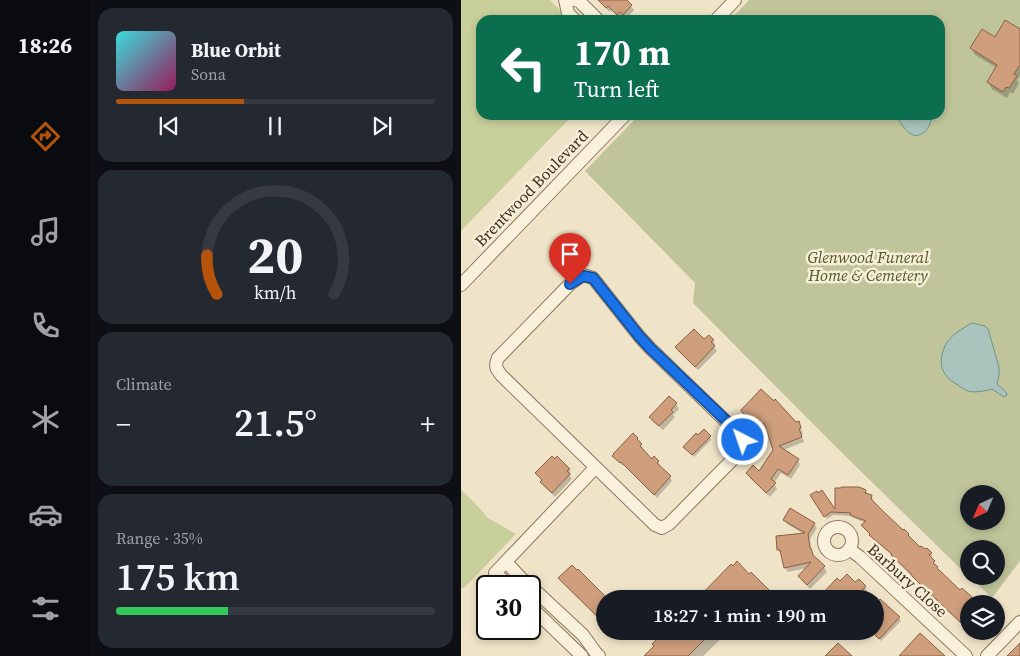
<!DOCTYPE html>
<meta charset="utf-8">
<style>
body{margin:0;font-family:"Source Serif 4",serif;background:#242831;color:#f1f3f6;height:100vh;display:flex;flex-direction:column;font-size:19px;white-space:nowrap}
*{box-sizing:border-box;margin:0}
p{font-size:16px;color:#9ea1a6}
.icon{flex:none;width:28px;height:28px;fill:none;stroke:currentColor;stroke-width:2;stroke-linecap:round;stroke-linejoin:round}
.map{position:relative;flex:1;overflow:hidden}
.panel{display:flex;flex-direction:column;gap:8px;padding:8px;background:#0d0f14;width:371px}
.panel>*{flex:none}
.top-card{position:absolute;left:15px;top:15px;width:469px;height:105px;border-radius:15px;box-shadow:0 2px 8px #0003;background:#0b6e4f;color:#fff;overflow:hidden}
.needle{width:32px;rotate:224deg}
.tools{position:absolute;left:499px;top:485px;display:grid;gap:10px}
.tools a{display:grid;place-items:center;width:45px;height:45px;border-radius:50%;background:#171b24;box-shadow:0 2px 8px #0003;font-size:25px}
.speed{position:absolute;left:15px;top:575px;display:flex;gap:10px;font-size:25px;font-weight:700;text-align:center}
.speed>*{display:grid;place-content:center;width:65px;height:65px;border-radius:50%;background:#171b24;box-shadow:0 2px 8px #0003;line-height:1}
.speed .limit{border:2px solid #111;border-radius:8px;background:#fff;color:#111}
.pin{position:absolute;display:grid;place-items:center;width:42px;height:42px;color:#fff;margin:-51px -21px;border-radius:50% 50% 50% 0;rotate:-45deg;box-shadow:0 0 5px #0007}
.pin .icon{rotate:45deg}
.me{position:absolute;width:55px;margin:-28px;rotate:319deg;stroke-linejoin:round;filter:drop-shadow(0 0 4px #0008)}
.turn{display:flex;align-items:center;gap:18px;height:105px;padding:0 15px;font-size:22px}
.turn .icon{width:65px;height:65px;stroke-width:2.5}
.turn b{display:block;font-size:35px;line-height:42px}
.big{font-size:38px;font-weight:600;line-height:1.1}
.panel .tile{flex:1;display:flex;flex-direction:column;justify-content:center;gap:8px;min-width:0;padding:0 18px;border-radius:15px;background:#242831}
.panel .dial{align-items:center;gap:0}
.dial svg{height:130px;overflow:visible;fill:none;stroke:#363941;stroke-width:7;stroke-linecap:round;text-anchor:middle}
.dial text{fill:#f1f3f6;stroke:none}
.song{display:flex;align-items:center;gap:15px}
.cover{width:60px;height:60px;border-radius:8px;background:linear-gradient(135deg,hsl(180 70% 55%),hsl(330 70% 35%))}
.played{height:5px;border-radius:2px;background:linear-gradient(90deg,#b45309 40%,#363941 40%)}
.keys{display:flex;justify-content:space-around;direction:ltr}
.heat{display:flex;justify-content:space-between;align-items:center;font-size:28px;direction:ltr}
.charge{height:8px;border-radius:4px;background:linear-gradient(90deg,#34c759 35%,#363941 0)}
.trip{position:absolute;left:135px;top:590px;width:288px;height:50px;border-radius:25px;background:#171b24;box-shadow:0 2px 8px #0003;font-weight:600;line-height:50px;text-align:center}
main{display:flex;flex:1;min-height:0}
.tabs{display:flex;flex-direction:column;width:90px;justify-content:space-around;align-items:center;background:#090b0e;color:#9ea1a6}
.tabs .icon{width:35px;height:35px}
.tabs .active{color:#b45309}
.tabs b{font-size:22px;color:#f1f3f6}
.map>svg:first-child{display:block}
.green{fill:#c9cf9b}
.cemetery{fill:#bfc49a;fill-rule:evenodd}
.water{fill:#a9c4bc;stroke:#6f938a}
.shadow{fill:#0003}
.building{fill:#cf9f7d;stroke:#8d5f41}
.lines{fill:none;stroke-linecap:round;stroke-linejoin:round}
.minor-casing{stroke:#8d765c;stroke-width:14}
.minor{stroke:#faf1dc;stroke-width:12}
.route-casing{stroke:#114b97;stroke-width:12}
.route{stroke:#1a73e8;stroke-width:9}
.labels{text-anchor:middle;stroke-width:5;stroke-linejoin:round;paint-order:stroke}
.street-label{font-size:16px;fill:#3d2e20;stroke:#f7eed8}
.park-label{font-size:16px;font-style:italic;fill:#4d5a26;stroke:#f7eed8}
</style>
<main>
<nav class="tabs">
<b>18:26</b>
<svg class="icon active" aria-label="directions" viewBox="0 0 24 24"><path d="M12 3l9 9-9 9-9-9zM9 14v-3h6M13 9l2 2-2 2"/></svg>
<svg class="icon" aria-label="music" viewBox="0 0 24 24"><path d="M9 18V5l10-2v13"/><circle cx="6" cy="18" r="3"/><circle cx="16" cy="16" r="3"/></svg>
<svg class="icon" aria-label="phone" viewBox="0 0 24 24"><path d="M5 4h4l2 5-3 2q2 4 5 5l2-3 5 2v4C11 20 4 13 5 4z"/></svg>
<svg class="icon" aria-label="climate" viewBox="0 0 24 24"><path d="M12 3v18M4 7l16 10M4 17L20 7"/></svg>
<svg class="icon" aria-label="car" viewBox="0 0 24 24"><path d="M5 17H2v-5l4-1 3-4h7l3 4 3 1v5h-3M9 17h6M6 11h13"/><circle cx="7" cy="17" r="2"/><circle cx="17" cy="17" r="2"/></svg>
<svg class="icon" aria-label="filters" viewBox="0 0 24 24"><path d="M4 7h16M4 17h16"/><circle cx="9" cy="7" r="2"/><circle cx="15" cy="17" r="2"/></svg>
</nav>
<section class="panel">
<div class="tile">
<div class="song"><i class="cover"></i><div><b>Blue Orbit</b><p>Sona</p></div></div>
<div class="played"></div>
<div class="keys"><svg class="icon" aria-label="previous" viewBox="0 0 24 24"><path d="M18 5L8 12l10 7zM5 5v14"/></svg><svg class="icon" aria-label="pause" viewBox="0 0 24 24"><path d="M8 5v14M16 5v14"/></svg><svg class="icon" aria-label="next" viewBox="0 0 24 24"><path d="M6 5l10 7-10 7zM19 5v14"/></svg></div>
</div>
<div class="tile dial"><svg viewBox="0 0 100 80">
<path d="M14 69A42 42 0 1 1 86 69"/>
<path d="M14 69A42 42 0 0 1 8 45" stroke="#b45309"/>
<text x="50" y="56" font-size="32" font-weight="700">20</text>
<text x="50" y="72" font-size="11">km/h</text>
</svg></div>
<div class="tile"><p>Climate</p>
<div class="heat"><a>−</a><b class="big">21.5°</b><a>+</a></div>
</div>
<div class="tile"><p>Range · 35%</p><b class="big">175 km</b><div class="charge"></div></div>
</section>
<div class="map">
<svg width="559" height="656" viewBox="0 0 559 656">
<rect width="100%" height="100%" fill="#f0e4c8"/>
<!-- green -->
<g class="green">
<path d="M0 0H89L109 20H20V115H112L0 231Z"/>
<path d="M0 490 12 501 27 518 55 534 3 588H0Z"/>
</g>
<!-- cemetery -->
<path class="cemetery" d="M288 0H559V561L531 598 508 576H535V549H508L507 576 376 448 232 303 234 283 124 171 178 115H479V20H269ZM508 494H535V521H508Z"/>
<!-- water -->
<g class="water">
<path d="M435 115H471C470 122 468 129 462 133 450 142 440 124 435 115Z"/>
<path d="M511 323 524 326 527 329 538 367V375L536 384 545 392 546 395 543 397 531 389C524 391 514 393 507 391 504 390 500 387 497 385 481 377 476 363 484 346 489 335 501 329 511 323Z"/>
</g>
<!-- shadow -->
<g class="shadow">
<path d="M144 0H164L170 6 173 10 165 19 163 16 160 19 150 10 149 12 144 8 141 3Z"/>
<path d="M559 31V76L556 80 558 83 552 94 549 92 546 98 531 89 527 82 536 68 514 55 510 48 534 38Z"/>
<path d="M243 341H252L254 345 252 346 256 351 237 370 218 352 215 348Z"/>
<path d="M209 398 215 404 218 409 212 415 214 417 202 430 192 422 190 418Z"/>
<path d="M281 411 340 428 342 434 340 435 343 442 322 450 337 460 339 465 330 479 320 473 313 483 316 489 309 497 289 478 286 473H298L314 450 306 428 302 431 291 420 290 421 285 416Z"/>
<path d="M249 437 250 440 233 457 226 450Z"/>
<path d="M176 439 182 448 181 450 191 460 193 458 197 462 199 466 198 467 209 477 211 481 196 498 163 464 162 466 155 459Z"/>
<path d="M108 469 110 474 109 476 111 479 94 497 84 487 81 482 82 481 76 473Z"/>
<path d="M376 490 405 491 412 499 411 502 459 549 470 553 471 556 469 558 475 565 474 567 499 592 510 598 512 601 508 604V620L502 625 461 587 432 556 411 538 405 523 392 518 390 516 372 515 366 519 351 496 356 494 361 491 375 514Z"/>
<path d="M324 520 353 524 356 528 349 539 350 550 353 558 363 567 366 572 349 589 341 581 338 576 346 568 327 572 324 568 321 554H320L317 550 343 534 326 524Z"/>
<path d="M117 571 145 599H144V625L102 583 99 579Z"/>
<path d="M379 583 395 584 404 587 406 591 401 596 403 598 402 599H368L364 593Z"/>
<path d="M419 600 438 618 440 621 420 641 411 631H414V605Z"/>
<path d="M205 631H268L242 656H184L194 646Z"/>
<path d="M301 631H317L309 640Z"/>
</g>
<!-- building -->
<g class="building">
<path d="M137 0H166L171 5 162 15 159 12 156 15 147 6 145 8Z"/>
<path d="M544 20 559 29V65L553 74 556 76 548 88 545 87 542 92 526 82 536 65 509 48 521 29 534 37Z"/>
<path d="M233 329 243 339 248 335 253 340 250 342 254 346 234 367 214 347Z"/>
<path d="M300 389 313 401 314 399 335 422 338 421 340 428 338 429 341 437 318 446 338 459 327 475 317 469 310 479 315 483 305 493 285 473 292 465 298 471 312 450 303 423 299 427 288 416 286 417 280 411V410Z"/>
<path d="M208 396 216 403 210 410 212 412 198 426 188 417Z"/>
<path d="M243 429 250 436 231 455 222 447 235 433 237 435Z"/>
<path d="M172 433 177 438 176 439 181 444 179 446 191 459 193 456 198 461 196 463 210 476 193 495 160 462 159 463 151 456 153 454H152Z"/>
<path d="M91 456 94 459 96 456 109 469 106 471 109 474 91 493 79 482 81 480 74 473Z"/>
<path d="M380 487H398L405 490 404 493 411 495 410 499 425 514 442 530 443 529 448 534 447 535 459 547 460 546 464 549 466 548 471 553 468 555 474 561 472 563 477 567 476 568 499 590 501 588 511 597 509 599 514 604H508V615L500 623 458 583 451 576V575L430 555 431 554 408 535 409 534 400 525 405 521 389 515 390 513 370 512 363 517 349 495 356 491 357 493 361 490 374 509V488H380Z"/>
<path d="M329 508 354 523 347 534 349 548H350L352 555 364 566 346 585 337 576 350 562 323 568 319 550H316L315 536 344 533 322 520Z"/>
<path d="M276 561 288 574 290 572 313 595 309 599H236L270 564 272 566Z"/>
<path d="M111 565 116 570 117 569 144 596V624L97 578Z"/>
<path d="M386 574 394 582 398 579 405 586 400 592 401 593 396 599H369L362 593 376 578 379 581Z"/>
<path d="M419 599 439 617 418 639 414 635V604Z"/>
<path d="M204 631H252L227 656H183L193 646 191 644Z"/>
<path d="M459 633 484 656H438Z"/>
<path d="M377 643 391 656H364Z"/>
<path d="M559 643V656H546Z"/>
</g>
<g class="lines">
<!-- minor casing -->
<g class="minor-casing">
<g id="minor">
<path d="M104 0 107 13 114 20"/>
<path d="M113 0 118 1 137 20"/>
<path d="M255 20 274 0"/>
<path d="M122 275 132 278 178 336 189 348 277 433C284 442 284 444 277 454L208 524 201 528 194 525 41 376C36 370 33 367 37 358L109 284Z"/>
<path d="M0 285 164 115"/>
<circle cx="377" cy="541" r="14"/>
<path d="M388 549 399 557 505 656"/>
<path d="M45 562 61 579 66 583 122 635 135 653 138 656"/>
<path d="M49 586 34 573 134 468"/>
<path d="M69 606 121 656"/>
<path d="M526 656 559 622"/>
</g>
</g>
<!-- minor -->
<use href="#minor" class="minor"/>
</g>
<g class="lines">
<!-- route casing -->
<g class="route-casing">
<path id="route" d="M109 284 122 276 132 278 178 336 189 348 277 432 282 440"/>
</g>
<!-- route -->
<use href="#route" class="route"/>
</g>
<g class="labels">
<!-- street labels -->
<g class="street-label">
<text transform="translate(70 188) rotate(-46)" y="6">Brentwood Boulevard</text>
<text transform="translate(447 580) rotate(42)" y="6">Barbury Close</text>
</g>
<!-- park labels -->
<g class="park-label">
<text x="407" y="263">Glenwood Funeral<tspan x="407" dy="18">Home &amp; Cemetery</tspan></text>
</g>
</g>
</svg>
<div class="tools">
<a><svg class="needle" viewBox="-14 -14 28 28"><path d="M0-13l5 13h-10z" fill="#e53935"/><path d="M0 13l5-13h-10z" fill="#9ea1a6"/></svg></a>
<a><svg class="icon" aria-label="search" viewBox="0 0 24 24"><circle cx="10" cy="10" r="6"/><path d="M15 15l6 6"/></svg></a>
<a><svg class="icon" aria-label="layers" viewBox="0 0 24 24"><path d="M12 4l9 5-9 5-9-5zM3 14l9 5 9-5"/></svg></a>
</div>
<div class="speed"><div class="limit">30</div></div>
<div class="pin" style="left:109px;top:284px;background:#d93025"><svg class="icon" aria-label="arrive" viewBox="0 0 24 24"><path d="M6 21V4h12l-3 4 3 4H6"/></svg></div>
<svg class="me" style="left:282px;top:440px" viewBox="-20 -20 40 40"><circle r="17" fill="#1a73e8" stroke="#fff" stroke-width="3"/><path d="M0-11L8 9 0 5-8 9z" fill="#fff"/></svg>
<div class="trip">18:27 · 1 min · 190 m</div>
<div class="top-card">
<div class="turn"><svg class="icon" aria-label="left" viewBox="0 0 24 24"><path d="M17 20v-9H6M10 6l-5 5 5 5"/></svg><div><b>170 m</b>Turn left</div></div>
</div>
</div>
</main>
